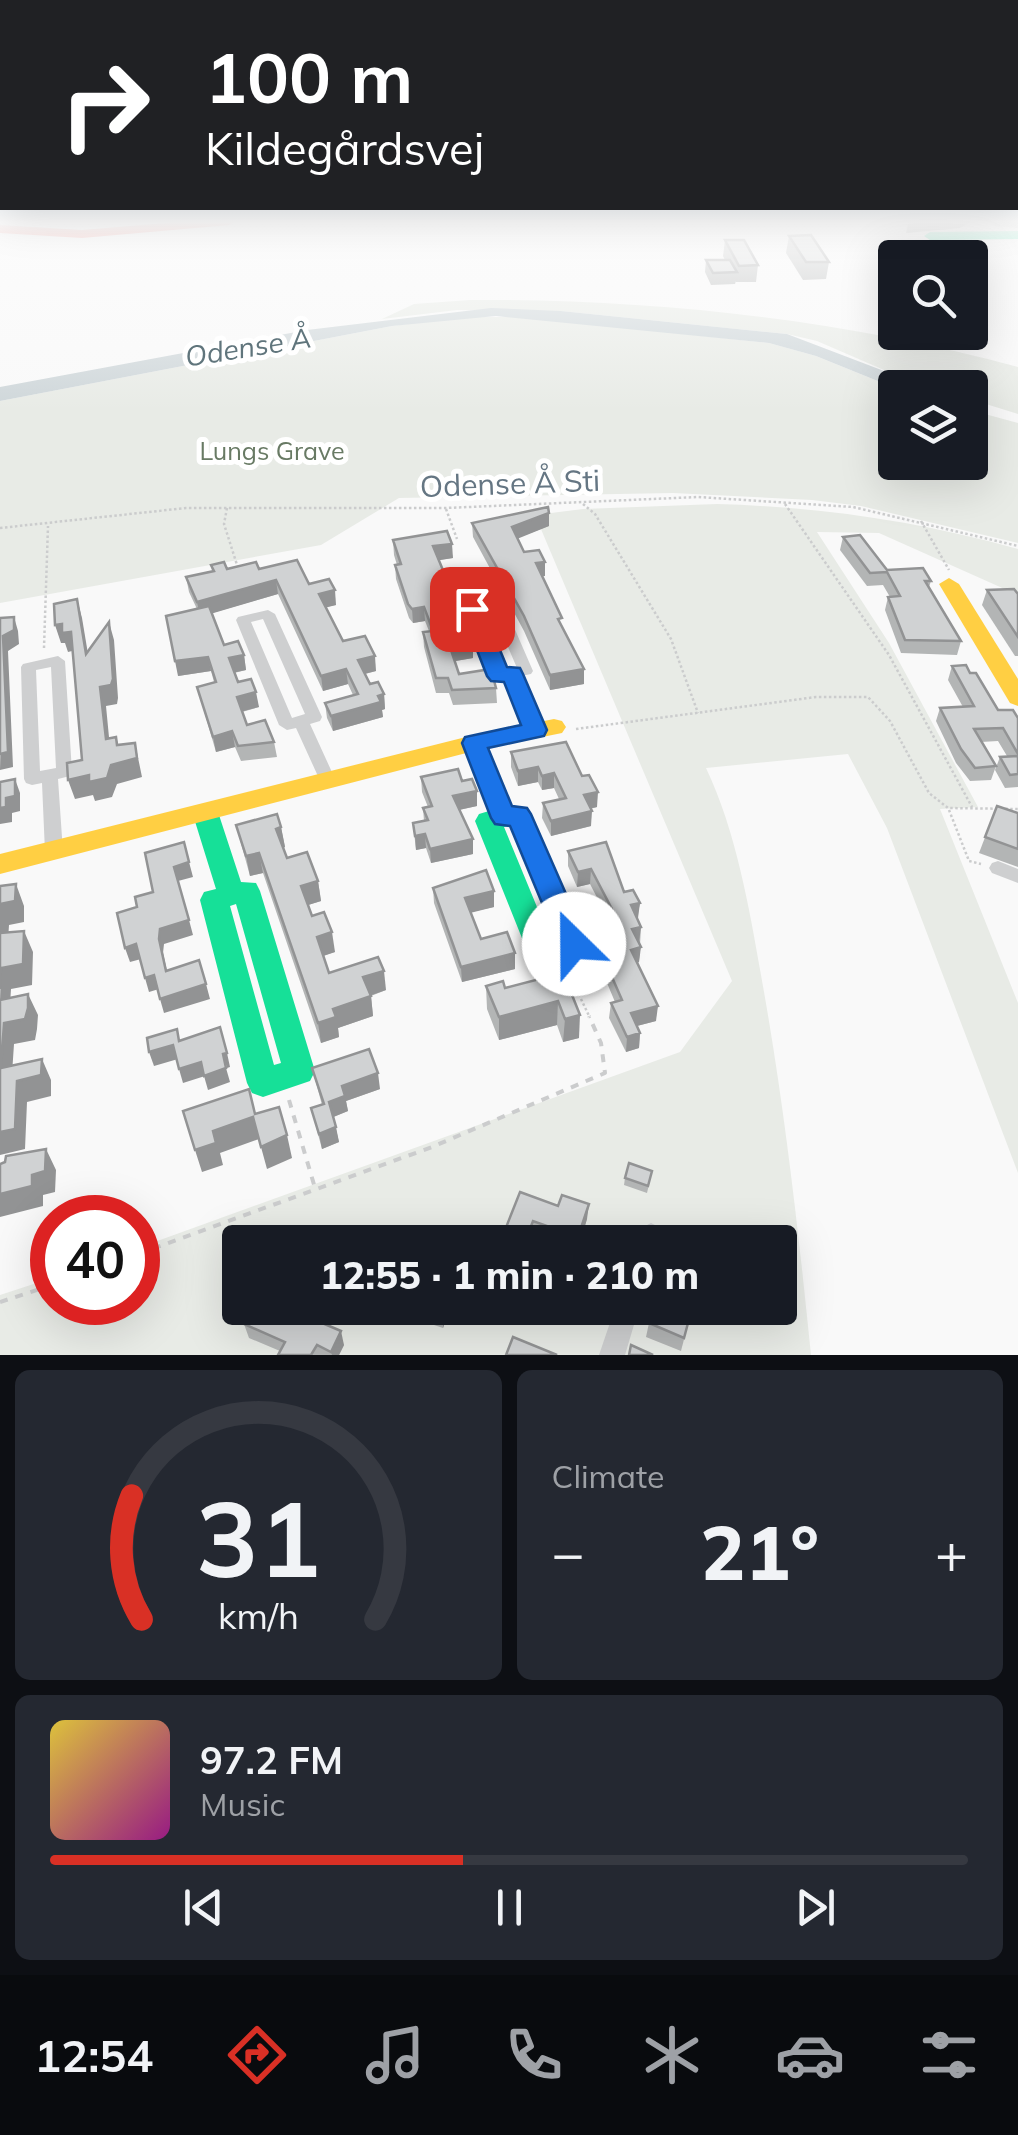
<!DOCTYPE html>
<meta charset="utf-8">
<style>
body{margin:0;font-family:Mulish,sans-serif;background:#242831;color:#f1f3f6;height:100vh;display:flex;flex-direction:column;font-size:38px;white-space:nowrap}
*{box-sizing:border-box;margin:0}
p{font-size:32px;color:#9ea1a6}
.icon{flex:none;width:55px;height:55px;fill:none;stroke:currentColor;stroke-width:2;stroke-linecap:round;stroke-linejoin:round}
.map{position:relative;height:1355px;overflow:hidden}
.sheet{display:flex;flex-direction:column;gap:15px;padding:15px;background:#0d0f14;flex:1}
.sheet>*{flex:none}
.hud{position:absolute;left:0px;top:0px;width:1020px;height:210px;box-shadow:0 10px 40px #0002;background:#202124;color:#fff;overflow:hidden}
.tools{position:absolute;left:878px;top:240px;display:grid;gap:20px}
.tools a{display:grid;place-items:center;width:110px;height:110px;border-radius:10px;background:#171b24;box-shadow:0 10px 40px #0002;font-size:50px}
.speed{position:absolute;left:30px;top:1195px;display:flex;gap:20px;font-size:50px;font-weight:700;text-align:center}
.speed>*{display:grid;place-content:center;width:130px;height:130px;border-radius:50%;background:#171b24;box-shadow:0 10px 40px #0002;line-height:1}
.speed .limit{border:15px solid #d22;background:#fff;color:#111}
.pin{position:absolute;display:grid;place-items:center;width:85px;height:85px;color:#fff;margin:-42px;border-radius:20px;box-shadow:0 5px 15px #0006}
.me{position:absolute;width:110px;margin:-55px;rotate:337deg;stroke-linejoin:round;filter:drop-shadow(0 0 8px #0008)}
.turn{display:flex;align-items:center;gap:35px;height:210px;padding:0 40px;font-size:45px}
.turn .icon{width:130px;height:130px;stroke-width:2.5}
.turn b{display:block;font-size:70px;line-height:85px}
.big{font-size:75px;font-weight:800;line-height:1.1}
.sheet .tile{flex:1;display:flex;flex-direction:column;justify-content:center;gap:15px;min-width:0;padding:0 35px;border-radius:15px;background:#242831}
.sheet .dial{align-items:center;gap:0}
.dial svg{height:260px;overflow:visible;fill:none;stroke:#363941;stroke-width:7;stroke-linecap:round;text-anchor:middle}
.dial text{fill:#f1f3f6;stroke:none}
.song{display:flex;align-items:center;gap:30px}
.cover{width:120px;height:120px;border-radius:15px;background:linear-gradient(135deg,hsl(50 70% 55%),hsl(310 70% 35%))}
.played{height:10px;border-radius:5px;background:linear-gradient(90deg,#d93025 45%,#363941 45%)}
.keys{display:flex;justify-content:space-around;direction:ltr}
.heat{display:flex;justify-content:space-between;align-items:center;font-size:55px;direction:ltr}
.sheet .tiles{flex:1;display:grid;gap:15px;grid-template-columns:1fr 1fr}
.tile:last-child{grid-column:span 2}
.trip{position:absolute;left:222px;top:1225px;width:575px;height:100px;border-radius:10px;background:#171b24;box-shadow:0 10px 40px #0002;font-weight:800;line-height:100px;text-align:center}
.tabs{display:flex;height:160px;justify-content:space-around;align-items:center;background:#090b0e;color:#9ea1a6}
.tabs .icon{width:70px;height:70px}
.tabs .current{color:#d93025}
.tabs b{font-size:45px;color:#f1f3f6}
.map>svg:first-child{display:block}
.green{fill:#e8ebe6;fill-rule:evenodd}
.water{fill:#ced6d9}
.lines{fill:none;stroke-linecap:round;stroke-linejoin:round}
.path-far1{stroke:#cbcccd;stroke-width:2.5;stroke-dasharray:2.5 2.5;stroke-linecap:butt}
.path{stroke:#cbcccd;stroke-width:4;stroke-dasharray:8 8;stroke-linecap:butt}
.street{fill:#cecfd0;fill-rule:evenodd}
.fast{fill:#16e098;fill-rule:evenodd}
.slow{fill:#ffcf43;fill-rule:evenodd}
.jam{fill:#f24e42;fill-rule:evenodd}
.wall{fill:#b3b5b5}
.shaded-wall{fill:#929394}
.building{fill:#d0d2d3;stroke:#929394;stroke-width:2.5}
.route{fill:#1a73e8;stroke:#114b97;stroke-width:2.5}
.labels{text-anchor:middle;stroke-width:10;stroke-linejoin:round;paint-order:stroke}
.far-park-label{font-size:25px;fill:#687a64;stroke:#fff}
.far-water-label{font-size:28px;font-style:italic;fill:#60757c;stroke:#fff}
.street-label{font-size:30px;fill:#657683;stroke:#fff}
</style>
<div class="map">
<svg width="1018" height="1355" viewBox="0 0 1018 1355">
<rect width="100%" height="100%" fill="#f9f9f9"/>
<!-- green -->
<g class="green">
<path d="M470 300C652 299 842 319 1018 367V414L970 399V388L921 386 817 341 787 334 561 311 457 310 382 319 414 304Z"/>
<path d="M461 317H523L769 343 816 356 895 388V462H970V410L1018 423V543L861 506 812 500 673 493 399 498 321 545 0 603V401L392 326Z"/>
<path d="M717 504C822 507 917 521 1018 549V595L879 533 817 532 889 643 978 807 940 809 1018 1003V1173L887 828 848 754 706 768C736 831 749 907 761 975 784 1102 798 1227 811 1355H0V1295L52 1278V1302H138V1248L680 1052 732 981 535 515 583 509ZM240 1242H780V1308H240Z"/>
</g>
<!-- water -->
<path class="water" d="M491 308 561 311 787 334 926 387 895 388 816 356 769 343 496 316 392 326 0 401V387L307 330Z"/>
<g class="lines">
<!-- path-far1 -->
<g class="path-far1">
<path d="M583 504 595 514 671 639 698 713"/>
<path d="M785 504 889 655 972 807"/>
<path d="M227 508 224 524 238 568"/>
<path d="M446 509 457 539"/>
<path d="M921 521 949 570"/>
<path d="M0 528 186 508H446L698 497 853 507 1018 546"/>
<path d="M44 648 48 526"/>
<path d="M576 729 816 697H868L890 721 929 793 948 808 1018 809"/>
<path d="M949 810 969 861 981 864"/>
<path d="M581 999 590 1018"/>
</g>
<!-- path -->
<g class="path">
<path d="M289 1100 315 1188"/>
<path d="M138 1254 432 1147 605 1073 601 1043 589 1016"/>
<path d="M0 1302 52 1285"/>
</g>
<!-- street -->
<g class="street">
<path d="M483 568 490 572 533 671 531 674 521 676 543 731 541 735 535 736 527 731 507 679 499 681 492 676 452 576 454 573ZM478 577 517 668 504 670 467 579Z"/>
<path d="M268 610 275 614 322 717 320 721 310 724 336 781 334 785H322L296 728 287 730 279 725 236 620 238 617ZM263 619 305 714 292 718 251 622Z"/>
<path d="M58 656 65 661 72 772 70 776 58 779 63 852 60 857 54 859 48 857 45 852 42 783 32 785 26 783 24 779 21 667 23 664ZM51 667 56 768 40 771 36 670Z"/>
<path d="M998 861 1018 869V883L992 873 989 868 992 863Z"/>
<path d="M651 1223 659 1227 663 1235 660 1242H636L643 1227Z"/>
<path d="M615 1308H639L625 1355H599Z"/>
</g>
<!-- fast -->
<g class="fast">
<path d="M1018 231V239L930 240 924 236 930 232Z"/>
<path d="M474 735 486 743 512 807 527 808 531 815 603 976 598 985 554 996 544 993 475 821 479 814 489 811 462 743ZM510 826 570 968 563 970 504 827Z"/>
<path d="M206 806 215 808 219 815 241 882 256 883 260 891 315 1071 310 1081 263 1097 252 1093 247 1083 200 900 204 892 216 889 193 815 197 808ZM236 904 281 1063 274 1065 230 906Z"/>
</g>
<!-- slow -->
<g class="slow">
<path d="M949 578 959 584 1018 679V706L1010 703 939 584Z"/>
<path d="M554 719 562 721 566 727 562 733 474 751 0 874V854L474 735Z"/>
</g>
<!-- jam -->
<path class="jam" d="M189 221H235L229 225 82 238 0 233V225L82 230Z"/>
</g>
<!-- wall -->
<g class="wall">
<path d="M993 221H1018V228L996 226Z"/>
<path d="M789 236 829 262 826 279 803 280 786 253Z"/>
<path d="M725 240 758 265 756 282H736V281L735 284 711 285 705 272 706 260H725L723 256Z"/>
<path d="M472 523 549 526 517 538 524 552 545 562V576H542L584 684 550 690 524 631 473 537Z"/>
<path d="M843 537 887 570 931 581 929 587 961 641 957 655 901 653 885 610 888 597H890L883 585 867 586 840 550Z"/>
<path d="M393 540 453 558 439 560 473 658 455 661 459 674 496 688 497 703 453 705 449 693H436L424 647 423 632 429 631 425 621 413 623 409 618 396 579 395 565H397L394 555Z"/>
<path d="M211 565 227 569H259L309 584 336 605 326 607 343 641 376 671 365 674 370 684 384 694 385 709 382 710 383 717 333 731 327 718 325 703 353 695 348 684 323 691 278 594 212 613 224 645 244 655 246 670 234 673 238 682 259 707 242 712 247 725 274 742 277 757 241 761 235 747 216 752 197 687 214 682 211 671 178 676 197 609 189 592 186 577 212 571Z"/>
<path d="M987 590 1018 594V656H1015L982 605Z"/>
<path d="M952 666 970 673 998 710 1018 718V787L1005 788 995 770 1000 757 1007 756 998 741 981 742 996 766 991 780 970 781 956 763 936 721 940 708 963 707 948 680Z"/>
<path d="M566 742 597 807 590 809 591 826 551 836 542 818 543 803 559 799 554 788 542 790 538 782 518 786 511 767V752Z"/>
<path d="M421 777 462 781 477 806 459 810 473 839V854L431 863 426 848 416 850 413 823 424 821 423 808 428 807 422 792Z"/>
<path d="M997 806 1018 813V867L979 853Z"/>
<path d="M236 825 281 827 285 847 283 848 287 858 318 881 321 901 308 905 312 916 335 952 323 956 329 973 386 990 371 996 373 1016 338 1028 339 1037 321 1043 263 873 250 876Z"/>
<path d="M568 851 640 903 637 918 641 927 639 962 637 963 656 1021 637 1026 640 1033 639 1048 626 1052 609 1018 611 1003 615 1002 607 983 608 968H610L594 932 595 918 606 915 590 884 577 887 568 866Z"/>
<path d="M433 888 494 891V907L471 912 481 939 515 953V969L462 982 434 903Z"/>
<path d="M553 983 579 1038 563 1042 557 1025 499 1040 487 1009 486 986 505 988Z"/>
<path d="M312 1068 380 1089 346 1101 348 1111 333 1117 339 1142 322 1149 311 1108 322 1105Z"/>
<path d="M652 1171 647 1193 624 1185 625 1178Z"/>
<path d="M520 1192 587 1219 580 1242H551L532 1236 530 1242H505V1230Z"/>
<path d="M253 1308H293L292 1310 344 1345 339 1355H278L280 1351 249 1338 244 1324Z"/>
<path d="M450 1308 443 1328 425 1322V1315Z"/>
<path d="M505 1308H533L528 1321Z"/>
<path d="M568 1308H610L607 1321Z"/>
<path d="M692 1308 681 1351 646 1337 649 1323Z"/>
</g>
<!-- shaded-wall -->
<g class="shaded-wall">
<path d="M909 221H973L960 228 906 233Z"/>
<path d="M549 513V526L512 541V527Z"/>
<path d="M452 544 453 558 434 561 433 546Z"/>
<path d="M545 562V576L536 577V563Z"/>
<path d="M276 580 278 594 200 617 197 602Z"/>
<path d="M335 590 336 605 320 609 319 594Z"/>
<path d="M77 599 82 618 91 672 86 654Z"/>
<path d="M424 607 425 621 413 623 412 609Z"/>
<path d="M14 617 18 631 19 644 8 651 13 767 0 770 3 636Z"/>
<path d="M109 622 114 640 118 698 117 704 106 706 111 758 106 739 100 687Z"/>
<path d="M62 624 71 632 76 650 68 652 65 643H61L55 625Z"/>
<path d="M473 643V658L450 662V647Z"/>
<path d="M244 655 246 670 232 673 229 658Z"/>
<path d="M375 656 376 671 360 675 358 660Z"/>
<path d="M208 657 211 671 178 676 175 661Z"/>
<path d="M346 669 348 684 323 691 321 676Z"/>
<path d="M584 669V684L550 690V675Z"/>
<path d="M256 692 259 707 240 712 237 697Z"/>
<path d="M384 694 385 709 382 710 383 717 333 731 331 716Z"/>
<path d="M232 731 235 747 216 752 213 737Z"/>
<path d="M116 737 122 756 135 743 142 777 117 784 112 797 95 801 93 795 75 799 68 780 117 745Z"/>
<path d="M538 767V782L518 786V771Z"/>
<path d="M554 773V788L542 790V776Z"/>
<path d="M15 779 20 793V811L12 813V822L0 824V808Z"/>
<path d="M477 791V806L454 811 453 796Z"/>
<path d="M598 792 597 807 583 810 584 795Z"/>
<path d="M592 811 591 826 551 836V821Z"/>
<path d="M281 827 285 847 279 849 276 829Z"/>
<path d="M425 834 426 848 416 850 415 836Z"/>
<path d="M473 839V854L431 863 430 849Z"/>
<path d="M259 853 263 873 250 876 246 856Z"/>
<path d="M189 862 193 877 178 881 174 867Z"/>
<path d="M591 869 590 884 577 887 578 872Z"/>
<path d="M318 881 321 901 305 906 301 886Z"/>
<path d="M16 884 24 906V922L9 925 7 955 0 939V904Z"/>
<path d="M494 891V907L466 914 465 898Z"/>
<path d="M640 903 638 918 629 920 631 905Z"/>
<path d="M189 920 193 935 164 944 163 953 170 985 159 939 160 929Z"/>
<path d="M641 927 639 942 632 929Z"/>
<path d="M24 931 33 952 32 985 11 989 9 1021 0 1001 1 968Z"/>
<path d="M332 932 335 952 320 957 317 937Z"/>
<path d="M136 944 141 959 130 962 125 948Z"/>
<path d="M641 947 639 962 629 965 631 950Z"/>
<path d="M515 953V969L462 982 461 967Z"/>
<path d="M384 971 386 990 366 997 363 977Z"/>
<path d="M154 975 159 989 149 992 145 978Z"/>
<path d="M206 984 210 999 164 1013 160 999Z"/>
<path d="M28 994 38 1015 37 1029 35 1040 14 1044 11 1089 1 1068 4 1023Z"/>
<path d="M371 996 373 1016 338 1028 339 1037 321 1043 318 1023 333 1009Z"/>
<path d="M558 1001 557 1025 499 1040V1017Z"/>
<path d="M658 1006 656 1021 629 1028 631 1013Z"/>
<path d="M580 1015 579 1038 563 1042 565 1019Z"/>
<path d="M640 1033 639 1048 626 1052 627 1037Z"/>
<path d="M173 1045 178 1059 154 1066 149 1052Z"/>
<path d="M227 1053 230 1067 227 1068 223 1054Z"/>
<path d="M42 1059 51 1080V1096L27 1102 25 1149 0 1155V1132L17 1081Z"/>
<path d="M201 1062 205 1076 183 1083 179 1069Z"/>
<path d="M226 1068 230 1082 208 1090 204 1076Z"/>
<path d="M378 1073 380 1089 346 1101 348 1111 331 1118 329 1102 342 1086Z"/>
<path d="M253 1117 259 1139 220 1153 223 1165 202 1172 195 1150 213 1131Z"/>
<path d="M336 1127 339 1142 322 1149 319 1134Z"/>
<path d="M287 1135 292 1158 267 1169 261 1147Z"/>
<path d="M46 1149 56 1170 55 1192 43 1195V1206L0 1217V1194L32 1175Z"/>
<path d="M589 1204 587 1219 580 1242H578Z"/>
<path d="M533 1221 532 1236 530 1242H526Z"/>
<path d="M447 1308H450L443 1328V1321Z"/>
<path d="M341 1331 344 1345 339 1355H332L331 1352Z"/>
</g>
<!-- building -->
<g class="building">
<path d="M811 235 829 262H806L789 236Z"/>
<path d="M725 240H744L758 265 739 266Z"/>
<path d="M706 260H730L737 272 713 273Z"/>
<path d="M548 507 549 513 512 527 524 552 539 550 545 562 536 563 562 618 558 619 584 669 550 675 524 616 472 523Z"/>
<path d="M447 531 452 544 433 546 473 643 450 647 459 674 491 669 496 688 452 690 448 678H436L423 632 433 631 424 607 412 609 408 604 395 565 401 564 393 540Z"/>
<path d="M860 535 887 570 923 568 931 581H925L961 641 905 640 888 597 900 596 887 572 870 573 843 537Z"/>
<path d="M297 560 309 584 329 579 335 590 319 594 343 641 365 636 375 656 358 660 370 684 378 682 384 694 378 696 381 702 331 716 325 703 358 694 346 669 321 676 276 580 197 602 186 577 214 571 211 565 224 562 227 569 256 562 259 569Z"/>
<path d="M1014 589 1018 594V637L987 590Z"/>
<path d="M77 599 86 654 109 622 113 679 111 685 100 687 106 739 116 737 117 745 135 743 137 758 111 765 107 778 89 782V775L68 780 67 763 82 760 71 632 62 633V624L55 625 54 604Z"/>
<path d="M209 606 224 645 238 641 244 655 229 658 238 682 251 679 256 692 237 697 247 725 265 720 274 742 238 746 232 731 213 737 197 687 216 682 208 657 175 661 166 616Z"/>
<path d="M14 617V630L3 636 8 752 0 754V618Z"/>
<path d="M966 665 970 673H976L998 710H1013L1018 718V754L1003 728 974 729 996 766 975 768 961 749 940 708 974 706 952 666Z"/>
<path d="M566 742 582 776 589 775 598 792 584 795 592 811 551 821 543 803 566 798 554 773 542 776 538 767 518 771 511 752Z"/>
<path d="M1018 756V774L1010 775 1000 757Z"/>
<path d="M458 769 462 781 472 779 477 791 453 796 473 839 430 849 425 834 415 836 413 823 428 820 423 808 432 806 421 777Z"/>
<path d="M15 779V796L6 798V807L0 808V782Z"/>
<path d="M997 806 1018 813V849L985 837Z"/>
<path d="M277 814 281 827 276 829 287 858 307 852 318 881 301 886 312 916 324 912 332 932 317 937 329 973 378 957 384 971 363 977 371 996 333 1009 336 1017 318 1023 259 853 246 856 236 825Z"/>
<path d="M184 842 189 862 174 867 189 920 160 929 159 939 166 971 199 960 206 984 160 999 154 975 145 978 136 944 125 948 117 913 137 907 135 897 153 892 145 853Z"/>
<path d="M606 842 624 892 633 890 640 903 631 905 641 927 632 929 641 947 631 950 658 1006 631 1013 640 1033 627 1037 611 1003 622 1000 608 968 618 966 595 918 614 913 591 869 578 872 568 851Z"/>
<path d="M486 870 494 891 465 898 481 939 507 932 515 953 461 967 433 888Z"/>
<path d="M16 884 15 901 0 904V886Z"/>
<path d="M24 931 23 964 1 968 0 989V933Z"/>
<path d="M551 976 553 983 566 980 580 1015 565 1019 558 1001 499 1017 486 986 503 981 505 988Z"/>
<path d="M28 994V1008L25 1019 4 1023 1 1068 42 1059 41 1075 17 1081 15 1129 0 1132V1000Z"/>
<path d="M220 1027 227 1053 223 1054 226 1068 204 1076 201 1062 179 1069 173 1045 149 1052 147 1038 177 1029 179 1041Z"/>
<path d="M369 1049 378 1073 342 1086 345 1096 329 1102 336 1127 319 1134 311 1108 324 1104 312 1068Z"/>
<path d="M249 1089 255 1114 279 1107 287 1135 261 1147 253 1117 213 1131 216 1143 195 1150 183 1111Z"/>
<path d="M46 1149 45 1171 32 1175V1186L0 1194V1164L5 1162 6 1156Z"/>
<path d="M629 1163 652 1171 648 1186 625 1178Z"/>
<path d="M520 1192 558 1206 562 1195 589 1204 578 1237 533 1221 526 1239 505 1230Z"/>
<path d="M253 1308H287L341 1331 331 1352 317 1345 311 1355H278L285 1342 244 1324Z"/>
<path d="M427 1308H447L443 1321 425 1315Z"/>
<path d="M517 1308H531L528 1314Z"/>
<path d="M654 1308H692L684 1338 649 1323Z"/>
<path d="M513 1337 557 1355H506Z"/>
<path d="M631 1345 653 1355H629Z"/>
</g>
<!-- sky -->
<linearGradient id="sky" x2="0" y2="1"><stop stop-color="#9dc2e2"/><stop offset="0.54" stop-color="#fcfcfc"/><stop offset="1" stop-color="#fcfcfc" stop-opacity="0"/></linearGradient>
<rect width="1018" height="411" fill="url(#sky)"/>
<!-- route -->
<path class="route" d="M472 603 483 609 507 667 520 668 523 674 547 730 544 736 488 748 512 806 527 808 531 814 588 944 584 952H564L559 944 510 826 495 824 491 818 462 743 465 737 521 725 504 682 491 681 487 676 461 609Z"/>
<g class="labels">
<!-- far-park labels -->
<g class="far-park-label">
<text x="272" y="460">Lungs Grave</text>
</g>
<!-- far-water labels -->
<g class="far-water-label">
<text transform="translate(248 347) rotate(-9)" y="10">Odense Å</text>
</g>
<!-- street labels -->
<g class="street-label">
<text transform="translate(510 484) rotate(-2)" y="10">Odense Å Sti</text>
</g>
</g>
</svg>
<div class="tools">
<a><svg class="icon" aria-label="search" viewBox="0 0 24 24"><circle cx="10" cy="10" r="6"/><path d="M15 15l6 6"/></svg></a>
<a><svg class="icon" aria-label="layers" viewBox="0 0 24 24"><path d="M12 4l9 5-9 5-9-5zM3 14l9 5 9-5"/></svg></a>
</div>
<div class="speed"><div class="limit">40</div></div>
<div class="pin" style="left:472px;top:609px;background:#d93025"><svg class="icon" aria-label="arrive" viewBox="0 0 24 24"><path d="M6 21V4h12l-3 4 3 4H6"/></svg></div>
<svg class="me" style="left:574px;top:944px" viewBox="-20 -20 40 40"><circle r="19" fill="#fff"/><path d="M0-13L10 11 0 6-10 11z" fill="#1a73e8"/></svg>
<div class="trip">12:55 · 1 min · 210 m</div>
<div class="hud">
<div class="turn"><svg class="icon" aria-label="right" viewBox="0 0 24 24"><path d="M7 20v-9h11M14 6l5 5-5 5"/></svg><div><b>100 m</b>Kildegårdsvej</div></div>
</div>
</div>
<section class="sheet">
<div class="tiles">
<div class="tile dial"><svg viewBox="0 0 100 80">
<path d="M14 69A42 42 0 1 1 86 69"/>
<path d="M14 69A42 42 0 0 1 11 31" stroke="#d93025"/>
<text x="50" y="56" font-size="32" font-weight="700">31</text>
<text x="50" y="72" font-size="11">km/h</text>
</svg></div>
<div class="tile"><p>Climate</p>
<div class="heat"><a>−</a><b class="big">21°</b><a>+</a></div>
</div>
<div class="tile">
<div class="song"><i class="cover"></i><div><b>97.2 FM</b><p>Music</p></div></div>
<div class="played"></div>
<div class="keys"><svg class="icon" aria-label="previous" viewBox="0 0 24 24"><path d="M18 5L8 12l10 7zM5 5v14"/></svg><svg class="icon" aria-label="pause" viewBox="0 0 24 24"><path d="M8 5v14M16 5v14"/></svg><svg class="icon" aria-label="next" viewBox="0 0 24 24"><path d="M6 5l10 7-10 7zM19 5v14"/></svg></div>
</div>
</div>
</section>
<nav class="tabs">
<b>12:54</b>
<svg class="icon current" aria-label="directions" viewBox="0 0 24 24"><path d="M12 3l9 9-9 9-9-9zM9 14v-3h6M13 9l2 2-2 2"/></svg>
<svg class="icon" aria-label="music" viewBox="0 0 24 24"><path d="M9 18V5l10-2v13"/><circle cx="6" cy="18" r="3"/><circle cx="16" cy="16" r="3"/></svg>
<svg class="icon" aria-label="phone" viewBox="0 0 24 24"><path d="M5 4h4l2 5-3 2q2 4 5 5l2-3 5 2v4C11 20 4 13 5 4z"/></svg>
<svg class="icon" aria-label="climate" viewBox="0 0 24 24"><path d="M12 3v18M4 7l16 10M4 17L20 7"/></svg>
<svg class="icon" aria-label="car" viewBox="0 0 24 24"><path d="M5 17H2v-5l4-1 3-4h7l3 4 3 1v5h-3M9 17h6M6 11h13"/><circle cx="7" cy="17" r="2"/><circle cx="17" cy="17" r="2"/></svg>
<svg class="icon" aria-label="filters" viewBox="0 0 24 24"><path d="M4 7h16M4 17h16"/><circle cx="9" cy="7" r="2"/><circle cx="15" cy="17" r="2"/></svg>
</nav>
